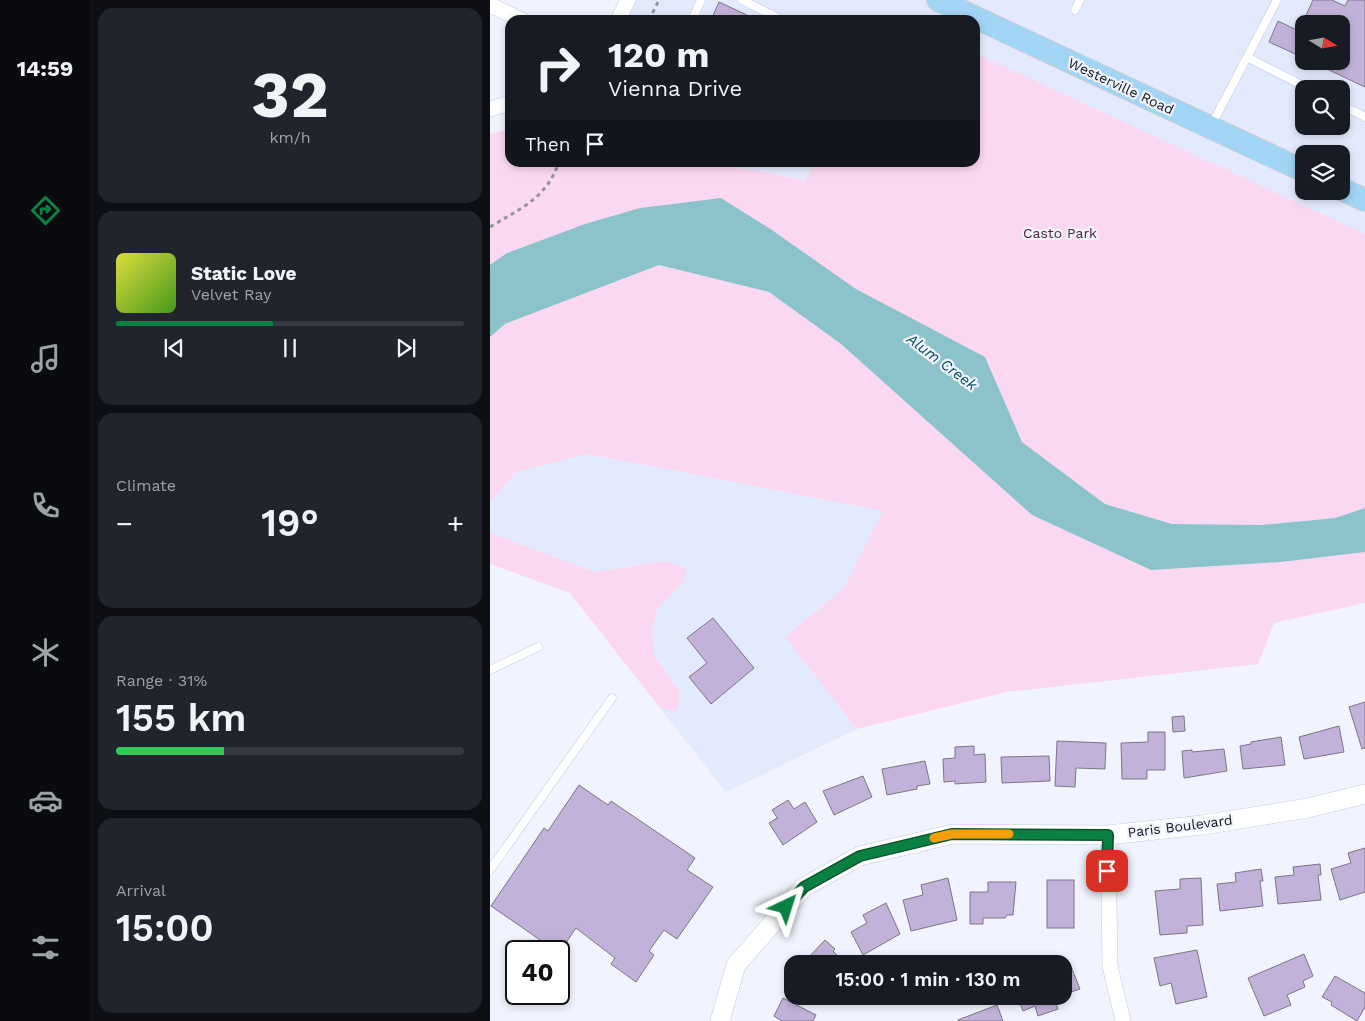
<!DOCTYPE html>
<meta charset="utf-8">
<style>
body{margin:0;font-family:"Work Sans",sans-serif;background:#20242c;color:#f1f3f6;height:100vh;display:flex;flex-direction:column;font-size:19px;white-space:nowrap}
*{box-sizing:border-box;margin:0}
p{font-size:16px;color:#9ea1a6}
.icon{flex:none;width:28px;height:28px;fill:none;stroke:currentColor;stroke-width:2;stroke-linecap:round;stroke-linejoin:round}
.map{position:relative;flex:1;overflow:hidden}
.drawer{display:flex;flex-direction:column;gap:8px;padding:8px;background:#0d0f14;width:400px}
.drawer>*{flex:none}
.guide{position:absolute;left:15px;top:15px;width:475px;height:152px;border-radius:15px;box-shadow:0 2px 8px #0003;background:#171b24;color:#f1f3f6;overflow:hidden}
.needle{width:32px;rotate:101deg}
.fabs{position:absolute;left:805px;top:15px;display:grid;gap:10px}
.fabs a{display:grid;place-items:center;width:55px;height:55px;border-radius:10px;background:#171b24;box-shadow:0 2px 8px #0003;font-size:25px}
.speed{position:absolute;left:15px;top:940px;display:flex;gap:10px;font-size:25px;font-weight:700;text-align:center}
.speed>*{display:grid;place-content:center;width:65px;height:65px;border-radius:50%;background:#171b24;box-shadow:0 2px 8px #0003;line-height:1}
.speed .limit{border:2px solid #111;border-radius:8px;background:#fff;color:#111}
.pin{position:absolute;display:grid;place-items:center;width:42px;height:42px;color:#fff;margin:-21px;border-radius:10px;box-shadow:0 2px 8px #0006}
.me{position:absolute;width:55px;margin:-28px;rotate:41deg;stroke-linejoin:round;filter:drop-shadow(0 0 4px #0008)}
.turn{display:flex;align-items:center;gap:18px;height:105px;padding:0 20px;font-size:22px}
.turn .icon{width:65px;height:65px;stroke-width:2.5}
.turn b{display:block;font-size:35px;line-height:42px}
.then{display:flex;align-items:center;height:48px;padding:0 20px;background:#0003;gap:10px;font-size:19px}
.big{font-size:38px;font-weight:600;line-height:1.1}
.drawer .widget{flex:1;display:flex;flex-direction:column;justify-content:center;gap:8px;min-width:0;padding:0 18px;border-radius:15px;background:#20242c}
.drawer .dial{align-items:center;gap:0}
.dial b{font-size:65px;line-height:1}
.song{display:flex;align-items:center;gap:15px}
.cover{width:60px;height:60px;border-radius:8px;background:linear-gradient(135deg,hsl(60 70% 55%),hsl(100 70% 35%))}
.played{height:5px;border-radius:2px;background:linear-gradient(90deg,#0b8043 45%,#363941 45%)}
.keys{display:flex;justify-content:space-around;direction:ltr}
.heat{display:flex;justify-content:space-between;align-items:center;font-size:28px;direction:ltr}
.charge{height:8px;border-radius:4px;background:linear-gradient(90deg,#34c759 31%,#363941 0)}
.trip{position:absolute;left:294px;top:955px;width:288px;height:50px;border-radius:15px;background:#171b24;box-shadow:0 2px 8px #0003;font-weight:600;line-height:50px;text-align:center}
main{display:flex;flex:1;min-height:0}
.dock{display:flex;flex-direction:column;width:90px;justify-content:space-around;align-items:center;background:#090b0e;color:#9ea1a6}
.dock .icon{width:35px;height:35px}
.dock .selected{color:#0b8043}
.dock b{font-size:22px;color:#f1f3f6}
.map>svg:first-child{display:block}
.built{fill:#e4eafd;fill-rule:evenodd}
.green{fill:#fbd8f1}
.water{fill:#8cc2ca}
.building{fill:#c2b2d9;stroke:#7d7489}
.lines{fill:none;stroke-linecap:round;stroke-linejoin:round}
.service-casing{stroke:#c2cae2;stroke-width:9}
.minor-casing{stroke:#c2cae2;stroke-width:16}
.tertiary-casing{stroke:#c2cae2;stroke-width:20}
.primary-casing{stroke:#d0d1d2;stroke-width:24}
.path{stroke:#92959e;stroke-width:3;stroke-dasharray:4 4;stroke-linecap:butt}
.service{stroke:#fff;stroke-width:8}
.minor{stroke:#fff;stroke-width:15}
.tertiary{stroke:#fff;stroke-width:19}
.primary{stroke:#a2d4f5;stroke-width:22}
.route-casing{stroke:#07532c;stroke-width:12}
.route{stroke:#0b8043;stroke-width:9}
.slow{stroke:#f59e0b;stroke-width:9}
.labels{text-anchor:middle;stroke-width:4.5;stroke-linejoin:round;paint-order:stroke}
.street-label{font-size:14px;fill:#14171f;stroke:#f1f4fe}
.park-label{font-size:14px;fill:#4f2145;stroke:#f1f4fe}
.water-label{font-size:15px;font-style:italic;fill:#00525b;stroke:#f1f4fe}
</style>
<main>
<nav class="dock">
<b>14:59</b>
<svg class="icon selected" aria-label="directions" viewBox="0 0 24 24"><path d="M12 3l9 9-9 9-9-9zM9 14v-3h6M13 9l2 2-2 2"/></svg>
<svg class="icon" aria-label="music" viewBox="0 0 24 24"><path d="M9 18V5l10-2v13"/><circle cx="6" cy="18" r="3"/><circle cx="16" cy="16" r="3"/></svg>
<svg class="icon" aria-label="phone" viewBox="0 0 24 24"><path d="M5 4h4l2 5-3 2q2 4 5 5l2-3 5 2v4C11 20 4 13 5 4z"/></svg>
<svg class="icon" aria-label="climate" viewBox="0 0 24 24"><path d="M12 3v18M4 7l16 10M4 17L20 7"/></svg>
<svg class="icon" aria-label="car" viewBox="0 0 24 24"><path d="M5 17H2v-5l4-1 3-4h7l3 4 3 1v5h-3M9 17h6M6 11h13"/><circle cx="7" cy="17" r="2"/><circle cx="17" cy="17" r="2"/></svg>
<svg class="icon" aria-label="filters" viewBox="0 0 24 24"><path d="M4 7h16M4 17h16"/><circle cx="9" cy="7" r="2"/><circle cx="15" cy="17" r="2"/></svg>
</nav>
<section class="drawer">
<div class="widget dial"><b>32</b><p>km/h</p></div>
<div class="widget">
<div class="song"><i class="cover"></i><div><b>Static Love</b><p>Velvet Ray</p></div></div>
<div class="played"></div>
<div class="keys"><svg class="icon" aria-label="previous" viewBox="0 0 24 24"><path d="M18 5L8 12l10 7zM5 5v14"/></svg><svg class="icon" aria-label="pause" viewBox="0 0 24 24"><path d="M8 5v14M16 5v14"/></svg><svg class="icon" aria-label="next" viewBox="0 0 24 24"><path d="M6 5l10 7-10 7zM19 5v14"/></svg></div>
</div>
<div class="widget"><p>Climate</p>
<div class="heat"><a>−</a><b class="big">19°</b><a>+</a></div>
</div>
<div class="widget"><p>Range · 31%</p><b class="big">155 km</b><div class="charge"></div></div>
<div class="widget"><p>Arrival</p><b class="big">15:00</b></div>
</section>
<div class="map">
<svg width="875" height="1021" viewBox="0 0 875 1021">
<rect width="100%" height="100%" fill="#f1f4fe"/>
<!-- built -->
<g class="built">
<path d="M137 0H875V234L485 53V20H413L408 17 401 20H128ZM814 24H851V61H814ZM814 89H851V126H814ZM814 154H851V191H814Z"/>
<path d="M200 163H324L316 181 271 171Z"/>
<path d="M98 454 394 511 354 588 295 637 367 729 236 792 170 708 187 711 190 693 164 656 162 630 168 608 193 582 175 561 105 572 0 533V502L26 472Z"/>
</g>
<!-- green -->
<g class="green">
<path d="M485 53 875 234V508L845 518 771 525 682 524 615 504 532 442 504 378 394 304 219 217 0 327V134L20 129V162L200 163 271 171 315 181 324 163 485 162Z"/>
<path d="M169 265 279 292 351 344 542 515 661 570 791 562 875 552V603L784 623 768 664 516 692 367 729 295 637 354 588 393 511 98 454 26 472 0 502V337L15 324Z"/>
<path d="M0 533 105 572 175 561 196 568 193 582 168 608 162 630 164 656 190 693 187 711 170 708 80 593 0 564Z"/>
</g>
<!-- water -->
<path class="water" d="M231 198 279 228 366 289 495 357 532 442 615 504 682 524 771 525 845 518 875 508V552L791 562 661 570 542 515 351 344 279 292 169 265 15 324 0 337V265L17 253 95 224 150 208Z"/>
<!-- building -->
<g class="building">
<path d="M823 0H842L855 6 858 0H875V87L820 61H851V24H814V58L779 42 788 21 809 31Z"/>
<path d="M229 2 259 16 257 20H221Z"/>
<path d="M223 618 264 668 221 704 199 677 217 663 197 638Z"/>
<path d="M875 702V748L872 749 859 707Z"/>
<path d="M694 716 695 731 683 732 682 717Z"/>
<path d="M849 726 854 752 814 759 809 737Z"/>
<path d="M658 732H675V770H657V779H632L631 743 658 742Z"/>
<path d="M791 737 795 765 753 769 750 746 761 744V742Z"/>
<path d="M567 741 616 743 615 769 586 768 585 787 565 786Z"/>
<path d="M484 746V755L495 754 496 782 465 784V781L454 782 453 759 465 758V747Z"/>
<path d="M734 749 737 771 694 778 692 751 702 750V752Z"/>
<path d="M559 756 560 781 512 783 511 757Z"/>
<path d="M435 761 440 784 427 786V789L397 795 392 769Z"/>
<path d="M373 776 382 797 344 815 333 791Z"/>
<path d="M89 785 118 805 121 801 205 858 197 870 223 887 187 939 174 930 159 951 164 955 146 982 121 964 125 958 86 928 69 953 1 906 54 828 58 831Z"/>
<path d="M298 800 304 809 315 802 327 822 293 845 279 823 287 818 288 819 282 810Z"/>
<path d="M875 848V892L850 900 841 869 861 863 858 853Z"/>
<path d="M830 864 831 875H828L831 900 788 904 785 877 804 875 803 867Z"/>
<path d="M771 869 773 881H770L773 906 730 911 727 884 746 882 745 873Z"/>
<path d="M458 878 467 920 421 931 413 900 433 895 431 885Z"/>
<path d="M711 878 713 925 697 926V933L670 935 665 891 690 889V879Z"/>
<rect x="557" y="880" width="27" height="48"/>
<path d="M498 882H526L523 915H517L515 918H493V924H480V892H498Z"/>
<path d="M396 903 410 934 373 955 361 932 377 923 373 915Z"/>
<path d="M335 940 345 949 343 951 356 964H320L316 960Z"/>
<path d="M707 950 717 997 686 1004 681 983 670 986 664 958Z"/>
<path d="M814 954 823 976 813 981 815 987 797 995 801 1005 774 1016 758 978Z"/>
<path d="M580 964 590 989 572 995V967Z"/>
<path d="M845 976 875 993V1007L867 1021 841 1005 842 1002 832 997Z"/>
<path d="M527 996H569L564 998 568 1009 548 1016 545 1006 533 1011Z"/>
<path d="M293 998 326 1015 323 1021H292L284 1016Z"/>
<path d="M507 1005 513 1021H468V1020Z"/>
</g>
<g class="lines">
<!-- service casing -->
<g class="service-casing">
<g id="service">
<path d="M252 0 292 20"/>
<path d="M585 10 590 0"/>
<path d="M202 20 211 0"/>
<path d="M757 57 819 89"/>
<path d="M851 105 875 117"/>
<path d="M721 126 787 0"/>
<path d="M0 670 48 647"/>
<path d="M0 870 122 698"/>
</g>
</g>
<!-- minor casing -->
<g class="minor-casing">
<g id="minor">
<path d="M0 5 32 20"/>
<path d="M128 20 138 0"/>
<path d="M0 109 20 103"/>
<path d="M618 835 620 966 633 1021"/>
</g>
</g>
<!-- tertiary casing -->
<g class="tertiary-casing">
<path id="tertiary" d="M230 1021 246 965 314 887 370 856 463 834 618 835 712 825 818 808 875 794"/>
</g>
<!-- primary casing -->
<g class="primary-casing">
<g id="primary">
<path d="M448 0 814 171"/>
<path d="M851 189 875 200"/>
</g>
</g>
<!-- path -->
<g class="path">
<path d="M159 20 169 0"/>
<path d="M0 227C31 208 56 199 69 162"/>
</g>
<!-- service -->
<use href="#service" class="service"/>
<!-- minor -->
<use href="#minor" class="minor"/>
<!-- tertiary -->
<use href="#tertiary" class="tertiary"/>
<!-- primary -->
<use href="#primary" class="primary"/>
</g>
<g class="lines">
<!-- route casing -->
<g class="route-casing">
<path id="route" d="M296 907 314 887 370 856 462 834 618 835 617 871"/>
</g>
<!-- route -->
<use href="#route" class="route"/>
<!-- slow -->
<path class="slow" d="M444 838 462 834H519"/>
</g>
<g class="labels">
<!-- street labels -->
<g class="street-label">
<text transform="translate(631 86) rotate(25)" y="5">Westerville Road</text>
<text transform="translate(690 826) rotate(-7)" y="5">Paris Boulevard</text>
</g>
<!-- park labels -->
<g class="park-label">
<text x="570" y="238">Casto Park</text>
</g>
<!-- water labels -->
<g class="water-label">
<text transform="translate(452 362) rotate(37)" y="5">Alum Creek</text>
</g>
</g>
</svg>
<div class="fabs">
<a><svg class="needle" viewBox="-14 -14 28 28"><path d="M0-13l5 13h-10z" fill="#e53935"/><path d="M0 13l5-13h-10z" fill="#9ea1a6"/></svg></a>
<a><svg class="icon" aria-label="search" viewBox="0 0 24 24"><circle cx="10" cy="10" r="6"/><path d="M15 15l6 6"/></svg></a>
<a><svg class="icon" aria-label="layers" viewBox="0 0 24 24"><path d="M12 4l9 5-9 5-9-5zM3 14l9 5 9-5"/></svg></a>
</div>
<div class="speed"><div class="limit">40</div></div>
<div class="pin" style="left:617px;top:871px;background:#d93025"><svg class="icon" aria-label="arrive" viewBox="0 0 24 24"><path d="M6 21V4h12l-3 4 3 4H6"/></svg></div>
<svg class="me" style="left:296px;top:907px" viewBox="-20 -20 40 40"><path d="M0-17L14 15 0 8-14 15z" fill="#0b8043" stroke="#fff" stroke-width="4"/></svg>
<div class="trip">15:00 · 1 min · 130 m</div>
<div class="guide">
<div class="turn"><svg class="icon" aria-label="right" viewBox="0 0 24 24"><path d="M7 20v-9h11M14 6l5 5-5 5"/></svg><div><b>120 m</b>Vienna Drive</div></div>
<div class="then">Then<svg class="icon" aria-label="arrive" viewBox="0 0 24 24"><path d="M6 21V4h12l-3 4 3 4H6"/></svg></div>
</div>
</div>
</main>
